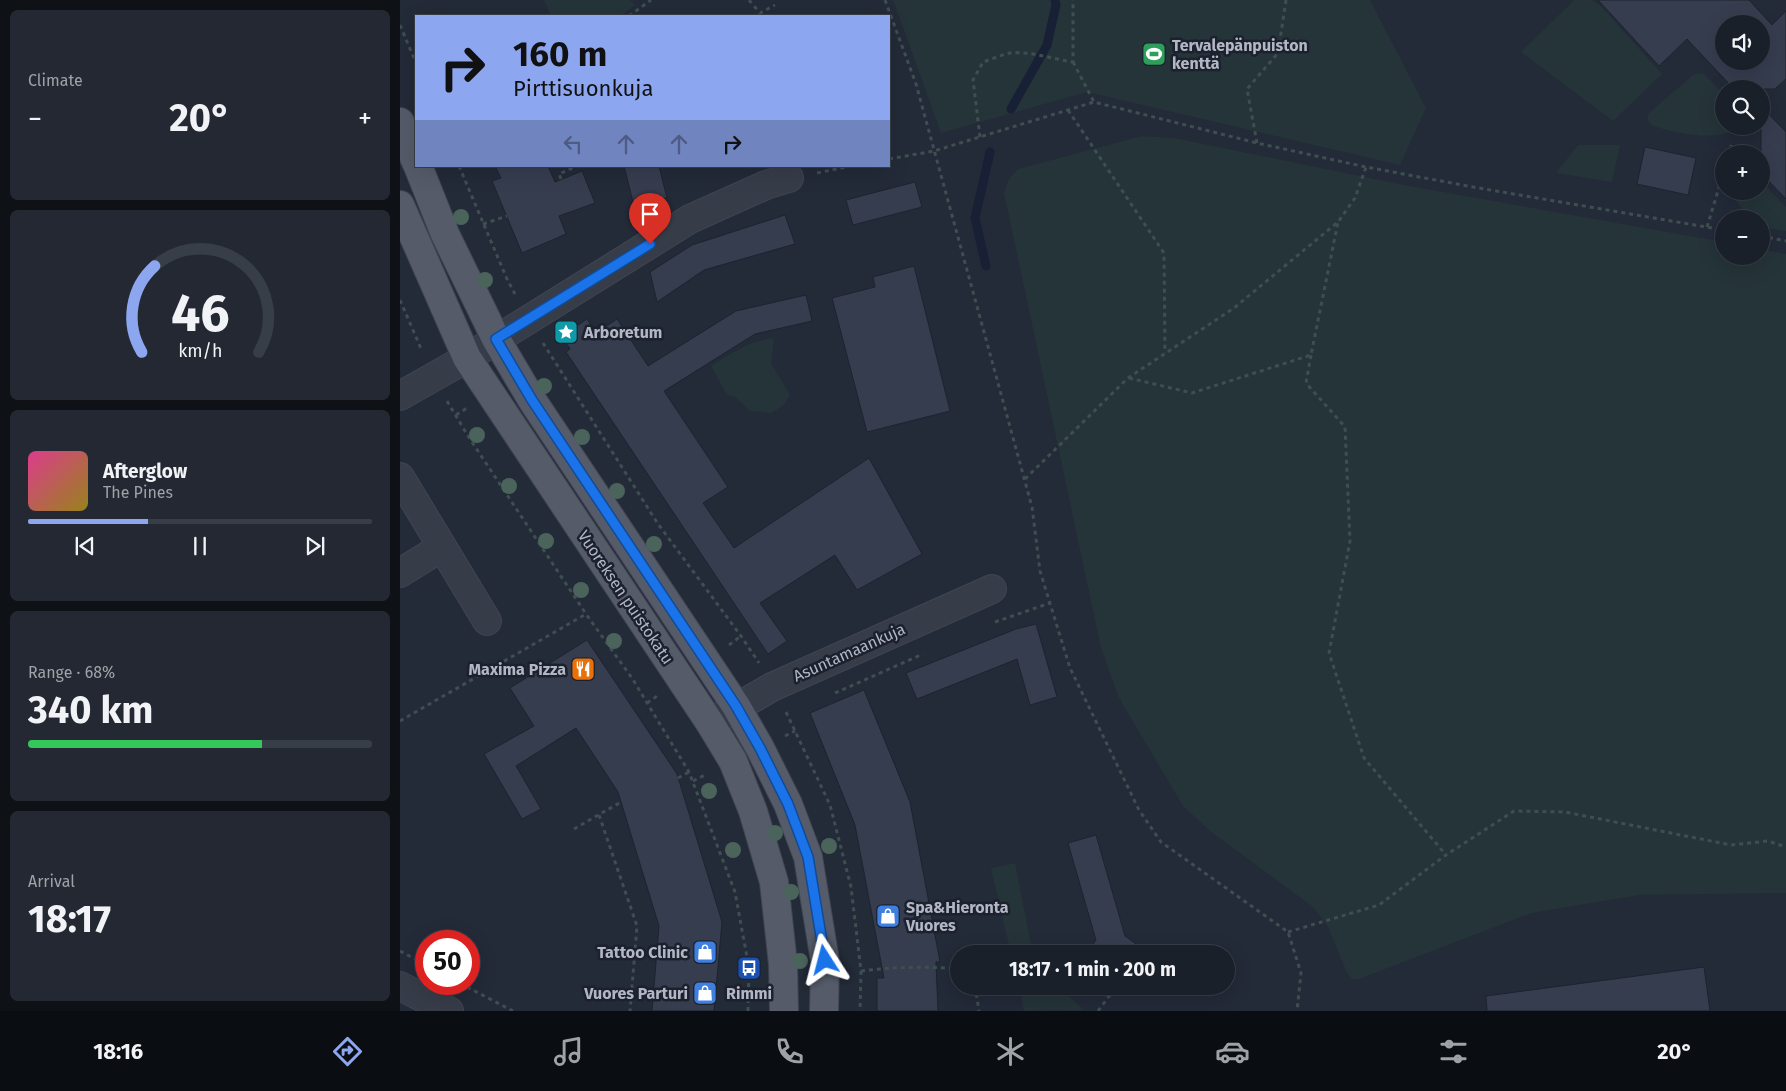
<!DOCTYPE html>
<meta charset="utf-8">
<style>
body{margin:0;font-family:"Fira Sans",sans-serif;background:#232832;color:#f1f3f6;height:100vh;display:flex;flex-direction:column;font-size:19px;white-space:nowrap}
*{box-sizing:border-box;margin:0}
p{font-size:16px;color:#9fa3a8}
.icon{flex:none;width:28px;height:28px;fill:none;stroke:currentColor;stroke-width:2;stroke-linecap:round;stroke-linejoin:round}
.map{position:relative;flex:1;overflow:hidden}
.drawer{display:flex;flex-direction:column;gap:10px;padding:10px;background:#0e1217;width:400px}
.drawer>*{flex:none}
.hud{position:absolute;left:15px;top:15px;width:475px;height:152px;border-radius:0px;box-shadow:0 5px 20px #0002,0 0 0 1px #383e47;background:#8ca6f0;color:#111;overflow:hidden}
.buttons{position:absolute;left:1315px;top:15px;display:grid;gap:10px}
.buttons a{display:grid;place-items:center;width:55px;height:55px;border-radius:50%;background:#1a202a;box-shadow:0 5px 20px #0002,0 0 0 1px #383e47;font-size:25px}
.speed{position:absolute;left:15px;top:930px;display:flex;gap:10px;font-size:25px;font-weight:700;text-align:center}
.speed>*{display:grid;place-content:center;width:65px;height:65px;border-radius:50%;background:#1a202a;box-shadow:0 5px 20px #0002,0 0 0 1px #383e47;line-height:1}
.speed .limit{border:8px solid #d22;background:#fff;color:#111}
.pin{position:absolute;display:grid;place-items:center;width:42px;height:42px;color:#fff;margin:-51px -21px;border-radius:50% 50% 50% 0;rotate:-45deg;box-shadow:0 0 5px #0007}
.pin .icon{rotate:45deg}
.me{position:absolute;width:55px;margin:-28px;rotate:351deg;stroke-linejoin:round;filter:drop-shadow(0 0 4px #0008)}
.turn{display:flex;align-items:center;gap:18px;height:105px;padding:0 15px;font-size:22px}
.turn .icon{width:65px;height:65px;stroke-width:2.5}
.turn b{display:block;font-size:35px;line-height:42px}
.lanes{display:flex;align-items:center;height:48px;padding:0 15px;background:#0003;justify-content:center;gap:25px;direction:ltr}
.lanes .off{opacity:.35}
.big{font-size:38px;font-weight:700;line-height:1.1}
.drawer .tile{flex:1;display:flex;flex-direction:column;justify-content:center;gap:8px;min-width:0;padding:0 18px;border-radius:8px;background:#232832}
.drawer .dial{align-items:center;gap:0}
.dial svg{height:130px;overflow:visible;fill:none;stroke:#383e47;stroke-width:7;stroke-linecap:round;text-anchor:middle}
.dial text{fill:#f1f3f6;stroke:none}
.song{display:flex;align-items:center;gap:15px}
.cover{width:60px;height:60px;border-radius:8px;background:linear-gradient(135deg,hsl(330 70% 55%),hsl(50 70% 35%))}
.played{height:5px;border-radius:2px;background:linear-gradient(90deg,#8ca6f0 35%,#383e47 35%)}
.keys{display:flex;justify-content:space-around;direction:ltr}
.heat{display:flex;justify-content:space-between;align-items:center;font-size:28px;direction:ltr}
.charge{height:8px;border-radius:4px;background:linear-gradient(90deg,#34c759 68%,#383e47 0)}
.trip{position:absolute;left:550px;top:945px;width:285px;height:50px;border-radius:25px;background:#1a202a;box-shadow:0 5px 20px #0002,0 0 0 1px #383e47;font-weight:700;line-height:50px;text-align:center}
.dock{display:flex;height:80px;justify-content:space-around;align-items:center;background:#0a0d11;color:#9fa3a8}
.dock .icon{width:35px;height:35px}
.dock .current{color:#8ca6f0}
.dock b{font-size:22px;color:#f1f3f6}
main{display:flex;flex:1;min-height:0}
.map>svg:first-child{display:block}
.green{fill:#253439}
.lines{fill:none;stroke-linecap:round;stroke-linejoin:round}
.stream{stroke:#172035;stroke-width:9}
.building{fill:#363d4f;stroke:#1e232f;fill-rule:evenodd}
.minor-casing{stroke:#404552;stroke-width:30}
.major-casing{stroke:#404552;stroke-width:30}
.path{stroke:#3e4e51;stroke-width:3;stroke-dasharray:4 4;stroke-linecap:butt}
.minor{stroke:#373c49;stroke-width:28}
.major{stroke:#555b69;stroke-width:28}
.tree{fill:#4a645c}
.route-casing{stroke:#114b97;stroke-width:12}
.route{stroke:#1a73e8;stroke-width:9}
.labels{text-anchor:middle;stroke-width:5;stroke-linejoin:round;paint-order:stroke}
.poi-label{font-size:16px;font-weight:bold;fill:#b2b7c5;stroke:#1c212d;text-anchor:start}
.street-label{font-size:16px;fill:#b2b7c5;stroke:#1c212d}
</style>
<main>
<section class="drawer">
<div class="tile"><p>Climate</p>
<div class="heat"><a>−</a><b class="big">20°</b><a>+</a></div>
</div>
<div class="tile dial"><svg viewBox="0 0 100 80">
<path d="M14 69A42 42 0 1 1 86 69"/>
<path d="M14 69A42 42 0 0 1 22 16" stroke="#8ca6f0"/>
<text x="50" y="56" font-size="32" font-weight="700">46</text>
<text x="50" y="72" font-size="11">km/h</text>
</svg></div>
<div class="tile">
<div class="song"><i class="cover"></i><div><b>Afterglow</b><p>The Pines</p></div></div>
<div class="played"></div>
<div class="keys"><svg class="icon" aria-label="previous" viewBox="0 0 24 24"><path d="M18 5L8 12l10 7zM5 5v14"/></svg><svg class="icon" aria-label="pause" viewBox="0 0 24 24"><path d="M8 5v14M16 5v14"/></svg><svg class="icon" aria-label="next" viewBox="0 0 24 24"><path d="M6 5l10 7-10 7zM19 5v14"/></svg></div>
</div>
<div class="tile"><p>Range · 68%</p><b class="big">340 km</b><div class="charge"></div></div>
<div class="tile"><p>Arrival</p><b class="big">18:17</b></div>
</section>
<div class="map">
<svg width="1386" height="1011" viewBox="0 0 1386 1011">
<rect width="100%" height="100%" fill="#232a38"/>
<!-- green -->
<g class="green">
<path d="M144 0H230L235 5 220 16H151Z"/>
<path d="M493 0H970L1026 108 1000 165 687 92 541 133Z"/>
<path d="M1174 0H1191L1200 5 1262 74 1213 121 1121 52Z"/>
<path d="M1299 73 1304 74 1324 95V126H1337C1332 129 1327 133 1323 134 1302 139 1270 132 1251 125L1248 120V114L1293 75Z"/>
<path d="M742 136 774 138 1004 185 1324 242V256H1361V249L1386 254V893L1240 895 1131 913 959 979H952L947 973 928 927 913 907 810 831 783 806 719 698 701 648 604 193 609 179 618 169Z"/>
<path d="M1178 145H1220L1212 182 1156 173Z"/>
<path d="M1361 181 1386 207V231L1367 228 1361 225V219L1350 218 1330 194 1329 191H1361Z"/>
<path d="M372 338 374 341 371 363 390 395 384 405 371 413 350 411 335 397 327 395 311 366C331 353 348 342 372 338Z"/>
<path d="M615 863 633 954H611L591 868Z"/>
<path d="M619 986H657L684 1010 624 1011Z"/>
</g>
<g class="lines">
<!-- stream -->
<g class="stream">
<path d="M611 109 647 45 656 5 655 0"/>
<path d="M586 266 575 218 590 152"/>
</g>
</g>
<!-- building -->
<g class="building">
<path d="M1198 0H1349L1372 25 1386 11V79L1375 89H1334L1287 39 1259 66ZM1324 24H1361V61H1324Z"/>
<path d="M1361 106 1386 132V199L1361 173Z"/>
<path d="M1245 147 1296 158 1288 195 1237 184Z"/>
<path d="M95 166H148L155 182 182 171 195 203 159 216 166 234 122 253 92 181 101 178Z"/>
<path d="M224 166H259L267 198 234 206Z"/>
<path d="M515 182 522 207 453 225 446 200Z"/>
<path d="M385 215 395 244 304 270 257 302 250 272 292 245Z"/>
<path d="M514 266 550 411 467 432 432 298 475 287 473 277Z"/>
<path d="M406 295 412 321 355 334 264 391 328 487 303 503 334 548 469 458 522 554 457 590 435 555 360 603 387 641 368 654 166 352 170 349 162 336 187 319 196 333 217 319 248 366 336 311Z"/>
<path d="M636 624 657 697 630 705 617 659 517 699 506 673 616 629Z"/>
<path d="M187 640 277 774 322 922 314 1011H252L259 926 218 792 176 728 116 766 141 809 122 819 84 754 134 726 110 688Z"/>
<path d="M464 690 510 802 540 962H536L538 1011H477V978H484L455 825 410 713Z"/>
<path d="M696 835 725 936 750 954H701L691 947 696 940 668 843Z"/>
<path d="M1304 967 1310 1011H1087L1086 996Z"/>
</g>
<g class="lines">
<!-- minor casing -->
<g class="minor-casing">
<g id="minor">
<path d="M0 396 67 358 290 219 366 185 389 178"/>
<path d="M0 477 87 621"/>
<path d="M0 573 42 547"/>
<path d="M310 723 372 687 592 589"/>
<path d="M0 986 49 1011"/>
</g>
</g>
<!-- major casing -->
<g class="major-casing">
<g id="major">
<path d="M0 122 16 162"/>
<path d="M18 166 45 234 96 339 132 400 336 706 360 748 388 804 408 857 425 961 424 1011"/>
<path d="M0 205 67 358 310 723 333 761 353 811 374 882 383 964 384 1011"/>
</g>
</g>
<!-- path -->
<g class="path">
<path d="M349 0 360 13 375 5"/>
<path d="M485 0 516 84 632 507 640 571 670 668 739 810 761 842 888 932 901 973 897 1011"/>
<path d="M229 16 251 0"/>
<path d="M0 25 16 63"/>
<path d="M673 62 694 102"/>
<path d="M668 110 764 253 765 353"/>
<path d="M580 137 573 80 583 62C592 59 601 55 610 53 631 51 652 59 673 62V0"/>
<path d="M857 143 847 89 878 53 886 0"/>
<path d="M1329 154 1331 145"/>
<path d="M489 159 534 151 694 102 857 143 966 167 1073 187 1324 230"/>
<path d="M59 166 107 279 115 294"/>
<path d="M417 173 451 166"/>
<path d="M161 179 159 174 177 166"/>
<path d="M83 224 107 216"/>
<path d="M1307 227 1324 171"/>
<path d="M1361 236 1386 241"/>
<path d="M0 300 22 351"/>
<path d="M143 343 258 524 341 636 359 663"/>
<path d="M911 355 906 383 945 427 950 541 929 653 964 758 1046 855"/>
<path d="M729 378 792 393 911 355 938 222"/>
<path d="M47 401 68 436 186 614 232 678 289 772 335 892 349 968 348 1011"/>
<path d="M56 415 67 408"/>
<path d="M625 479 728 378 834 308 938 222 955 198 966 167"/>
<path d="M595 622 650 603"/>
<path d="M329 645 341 636"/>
<path d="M435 693 523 654"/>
<path d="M247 703 257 696"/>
<path d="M386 712 430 805 451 887 461 971 460 1011"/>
<path d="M0 721 186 614"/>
<path d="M385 736 395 731"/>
<path d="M278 778 289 772"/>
<path d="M293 781 307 774"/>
<path d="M199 815 237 926 230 1011"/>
<path d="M174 829 221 802"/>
<path d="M888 932 979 905 1046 855 1114 811 1165 812 1331 845 1368 841 1386 847"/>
<path d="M0 951 15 959"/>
<path d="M461 971C493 967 527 966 559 969"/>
<path d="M575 986 579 1011"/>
<path d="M67 987 113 1011"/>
<path d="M698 1011 713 991"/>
</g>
<!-- minor -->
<use href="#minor" class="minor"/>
<!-- major -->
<use href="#major" class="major"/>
</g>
<!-- trees -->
<g class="tree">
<circle cx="61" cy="217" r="8"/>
<circle cx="85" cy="280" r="8"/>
<circle cx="144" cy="386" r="8"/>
<circle cx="77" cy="435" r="8"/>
<circle cx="182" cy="437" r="8"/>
<circle cx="109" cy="486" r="8"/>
<circle cx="217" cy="491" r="8"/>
<circle cx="146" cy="541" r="8"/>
<circle cx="254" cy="544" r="8"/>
<circle cx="181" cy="590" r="8"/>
<circle cx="214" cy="641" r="8"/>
<circle cx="309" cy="791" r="8"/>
<circle cx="375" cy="833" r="8"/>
<circle cx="429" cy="846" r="8"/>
<circle cx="333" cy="850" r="8"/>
<circle cx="391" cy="892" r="8"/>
<circle cx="400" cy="961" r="8"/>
</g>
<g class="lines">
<!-- route casing -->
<g class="route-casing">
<path id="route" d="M250 244 96 339 132 400 336 706 360 748 388 804 408 857 425 960"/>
</g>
<!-- route -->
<use href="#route" class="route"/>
</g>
<!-- icons -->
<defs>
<g id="stadium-square" transform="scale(1.25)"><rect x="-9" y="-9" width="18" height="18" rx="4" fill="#2e9e5b" stroke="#1c212d"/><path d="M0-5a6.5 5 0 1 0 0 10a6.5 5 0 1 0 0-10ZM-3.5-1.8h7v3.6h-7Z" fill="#fff"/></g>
<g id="sight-square" transform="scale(1.25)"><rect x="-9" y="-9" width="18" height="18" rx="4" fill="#0f9aa8" stroke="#1c212d"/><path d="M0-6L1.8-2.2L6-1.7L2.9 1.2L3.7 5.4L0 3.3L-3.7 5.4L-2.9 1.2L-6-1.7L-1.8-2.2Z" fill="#fff"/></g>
<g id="restaurant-square" transform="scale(1.25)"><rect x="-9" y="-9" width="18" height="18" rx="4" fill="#e8710a" stroke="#1c212d"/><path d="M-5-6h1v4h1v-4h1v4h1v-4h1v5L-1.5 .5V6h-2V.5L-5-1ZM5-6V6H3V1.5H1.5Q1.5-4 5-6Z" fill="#fff"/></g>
<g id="shop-square" transform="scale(1.25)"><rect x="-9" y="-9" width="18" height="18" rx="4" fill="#3f7fe0" stroke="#1c212d"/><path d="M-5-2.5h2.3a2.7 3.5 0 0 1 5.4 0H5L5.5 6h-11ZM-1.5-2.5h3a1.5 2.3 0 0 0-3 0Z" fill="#fff"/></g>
<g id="bus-square" transform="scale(1.25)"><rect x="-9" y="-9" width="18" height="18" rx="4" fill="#1a4fb4" stroke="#1c212d"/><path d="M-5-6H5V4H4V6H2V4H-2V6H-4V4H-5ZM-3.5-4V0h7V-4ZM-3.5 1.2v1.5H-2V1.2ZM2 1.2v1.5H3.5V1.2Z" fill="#fff"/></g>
</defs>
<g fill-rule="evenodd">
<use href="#stadium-square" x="754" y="54"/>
<use href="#sight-square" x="166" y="332"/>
<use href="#restaurant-square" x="183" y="669"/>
<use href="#shop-square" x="488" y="916"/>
<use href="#shop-square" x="305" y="952"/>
<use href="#bus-square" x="349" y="968"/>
<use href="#shop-square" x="305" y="993"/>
</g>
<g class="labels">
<!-- poi labels -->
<g class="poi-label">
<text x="772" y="51">Tervalepänpuiston<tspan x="772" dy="18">kenttä</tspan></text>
<text x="184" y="338">Arboretum</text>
<text x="166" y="675" text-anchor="end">Maxima Pizza</text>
<text x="506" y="913">Spa&amp;Hieronta<tspan x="506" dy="18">Vuores</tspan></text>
<text x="288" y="958" text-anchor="end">Tattoo Clinic</text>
<text x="288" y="999" text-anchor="end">Vuores Parturi</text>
<text x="349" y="999" text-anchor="middle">Rimmi</text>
</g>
<!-- street labels -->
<g class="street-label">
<text transform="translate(226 597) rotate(56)" y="6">Vuoreksen puistokatu</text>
<text transform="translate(449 652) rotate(-24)" y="6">Asuntamaankuja</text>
</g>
</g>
</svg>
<div class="buttons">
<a><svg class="icon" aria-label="sound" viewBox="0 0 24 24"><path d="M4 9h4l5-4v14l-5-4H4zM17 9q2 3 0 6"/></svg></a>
<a><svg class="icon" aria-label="search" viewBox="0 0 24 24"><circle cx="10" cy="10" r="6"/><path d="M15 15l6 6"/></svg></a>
<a>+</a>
<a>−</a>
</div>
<div class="speed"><div class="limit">50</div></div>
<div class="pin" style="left:250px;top:244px;background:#d93025"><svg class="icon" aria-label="arrive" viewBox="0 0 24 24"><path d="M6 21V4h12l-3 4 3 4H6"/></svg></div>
<svg class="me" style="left:425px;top:960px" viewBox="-20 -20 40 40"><path d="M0-17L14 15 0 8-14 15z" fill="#1a73e8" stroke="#fff" stroke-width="4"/></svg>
<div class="trip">18:17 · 1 min · 200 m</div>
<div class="hud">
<div class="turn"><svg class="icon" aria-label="right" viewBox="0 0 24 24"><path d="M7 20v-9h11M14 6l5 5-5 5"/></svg><div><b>160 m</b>Pirttisuonkuja</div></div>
<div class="lanes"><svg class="icon off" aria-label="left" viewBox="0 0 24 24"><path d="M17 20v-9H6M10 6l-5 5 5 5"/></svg><svg class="icon off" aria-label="ahead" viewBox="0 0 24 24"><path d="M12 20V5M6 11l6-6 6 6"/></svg><svg class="icon off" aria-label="ahead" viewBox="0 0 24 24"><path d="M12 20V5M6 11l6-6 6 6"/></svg><svg class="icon" aria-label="right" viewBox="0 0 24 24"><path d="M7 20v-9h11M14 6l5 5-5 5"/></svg></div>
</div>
</div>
</main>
<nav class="dock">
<b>18:16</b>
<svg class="icon current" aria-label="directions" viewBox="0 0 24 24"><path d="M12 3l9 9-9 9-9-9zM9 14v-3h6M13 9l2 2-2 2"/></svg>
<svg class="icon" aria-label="music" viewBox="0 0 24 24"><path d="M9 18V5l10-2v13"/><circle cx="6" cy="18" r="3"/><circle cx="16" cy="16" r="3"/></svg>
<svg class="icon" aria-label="phone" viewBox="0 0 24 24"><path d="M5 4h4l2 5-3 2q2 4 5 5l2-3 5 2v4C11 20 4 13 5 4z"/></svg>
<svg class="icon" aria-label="climate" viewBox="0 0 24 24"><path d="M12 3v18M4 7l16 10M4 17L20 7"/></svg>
<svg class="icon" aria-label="car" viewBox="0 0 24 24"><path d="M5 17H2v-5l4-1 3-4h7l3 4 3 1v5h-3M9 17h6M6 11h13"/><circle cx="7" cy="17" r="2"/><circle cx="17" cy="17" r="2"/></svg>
<svg class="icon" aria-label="filters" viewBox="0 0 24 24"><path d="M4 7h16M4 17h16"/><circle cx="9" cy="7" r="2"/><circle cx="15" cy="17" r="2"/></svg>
<b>20°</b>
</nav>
